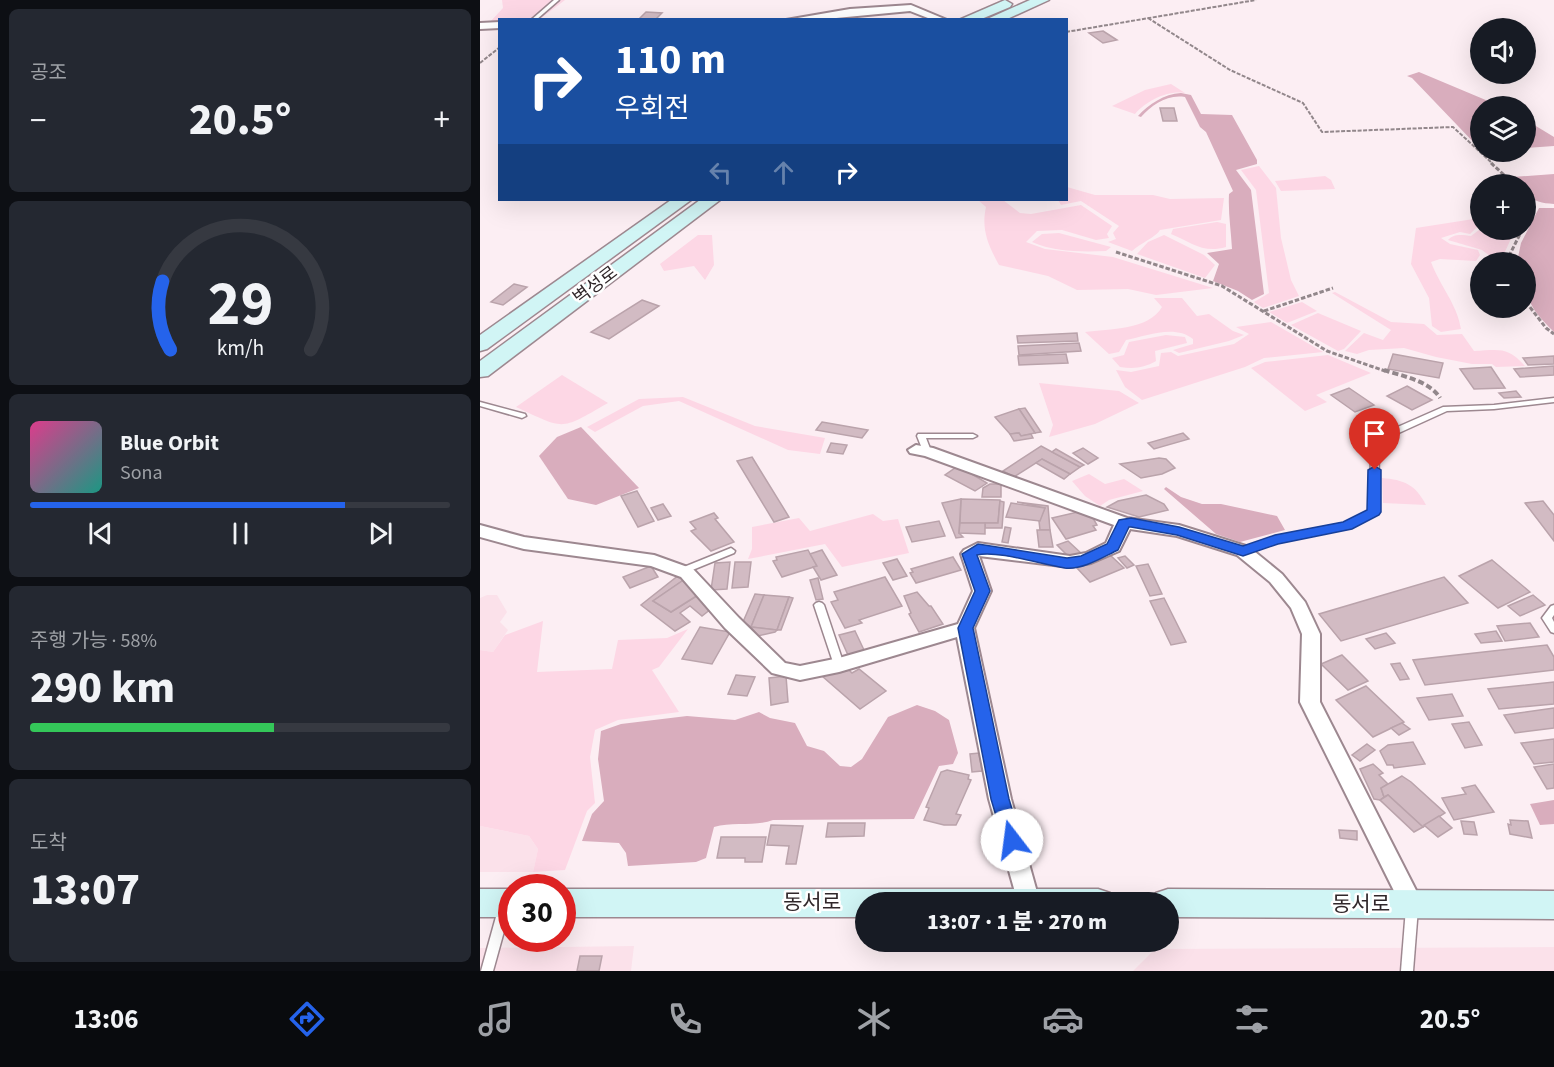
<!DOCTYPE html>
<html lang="ko">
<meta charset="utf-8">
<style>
body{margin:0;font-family:"Source Sans 3","Noto Sans KR",sans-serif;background:#242831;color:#f1f3f6;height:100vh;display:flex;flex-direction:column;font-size:22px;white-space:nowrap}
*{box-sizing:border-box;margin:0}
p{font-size:20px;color:#9ea1a6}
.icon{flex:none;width:33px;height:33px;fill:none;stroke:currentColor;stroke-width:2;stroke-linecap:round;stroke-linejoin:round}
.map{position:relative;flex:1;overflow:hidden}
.panel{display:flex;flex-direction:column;gap:9px;padding:9px;background:#0d0f14;width:480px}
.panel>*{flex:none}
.top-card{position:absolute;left:18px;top:18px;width:570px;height:183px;border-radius:0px;box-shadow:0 6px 24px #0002;background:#1a4fa0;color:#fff;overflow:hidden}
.controls{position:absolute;left:990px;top:18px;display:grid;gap:12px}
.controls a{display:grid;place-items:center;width:66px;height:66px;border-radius:50%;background:#171b24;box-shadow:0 6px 24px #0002;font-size:30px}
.speed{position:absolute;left:18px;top:874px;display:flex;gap:12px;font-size:30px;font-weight:700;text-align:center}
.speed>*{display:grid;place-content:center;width:78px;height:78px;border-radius:50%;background:#171b24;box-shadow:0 6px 24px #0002;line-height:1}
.speed .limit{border:9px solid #d22;background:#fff;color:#111}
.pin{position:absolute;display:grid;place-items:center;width:51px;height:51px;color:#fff;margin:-62px -26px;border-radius:50% 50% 50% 0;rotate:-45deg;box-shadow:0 0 6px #0007}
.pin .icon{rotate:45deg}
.me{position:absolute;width:66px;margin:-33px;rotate:345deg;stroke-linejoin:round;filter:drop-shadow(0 0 4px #0008)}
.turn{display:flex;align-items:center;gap:21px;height:126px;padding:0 18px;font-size:27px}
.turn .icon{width:78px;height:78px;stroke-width:2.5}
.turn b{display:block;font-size:42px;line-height:51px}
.lanes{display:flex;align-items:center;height:57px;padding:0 18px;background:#0003;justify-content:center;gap:30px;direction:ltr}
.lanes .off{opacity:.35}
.big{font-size:45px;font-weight:800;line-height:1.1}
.panel .widget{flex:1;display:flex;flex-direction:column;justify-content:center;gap:9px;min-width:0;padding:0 21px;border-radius:9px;background:#242831}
.panel .dial{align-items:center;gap:0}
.dial svg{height:156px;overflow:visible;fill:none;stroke:#363941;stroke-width:7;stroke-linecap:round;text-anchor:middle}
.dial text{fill:#f1f3f6;stroke:none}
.song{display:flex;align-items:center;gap:18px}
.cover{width:72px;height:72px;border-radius:9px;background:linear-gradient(135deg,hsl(330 70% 55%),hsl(170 70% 35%))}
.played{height:6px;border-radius:3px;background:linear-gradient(90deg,#2563eb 75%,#363941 75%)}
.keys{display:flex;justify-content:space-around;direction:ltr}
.heat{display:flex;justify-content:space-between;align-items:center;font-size:33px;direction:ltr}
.charge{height:9px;border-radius:4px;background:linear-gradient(90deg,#34c759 58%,#363941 0)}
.trip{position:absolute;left:375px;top:892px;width:324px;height:60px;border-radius:30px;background:#171b24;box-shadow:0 6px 24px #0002;font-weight:800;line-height:60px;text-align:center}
.tabs{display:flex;height:96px;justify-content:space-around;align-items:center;background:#090b0e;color:#9ea1a6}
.tabs .icon{width:42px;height:42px}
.tabs .on{color:#2563eb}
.tabs b{font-size:27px;color:#f1f3f6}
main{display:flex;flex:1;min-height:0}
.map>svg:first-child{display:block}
.built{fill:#fbe1ea}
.green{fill:#fdd7e5}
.forest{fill:#d9adbd}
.building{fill:#d2bbc3;stroke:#baa3ab;stroke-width:1.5}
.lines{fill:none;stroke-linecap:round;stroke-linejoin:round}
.lane-casing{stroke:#9d8890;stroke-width:3}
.street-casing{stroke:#9d8890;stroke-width:4}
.secondary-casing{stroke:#9d8890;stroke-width:3}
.path-far2{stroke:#92878b;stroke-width:2;stroke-dasharray:4 1.5;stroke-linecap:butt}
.path-far1{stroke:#92878b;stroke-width:3;stroke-dasharray:4.5 2;stroke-linecap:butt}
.path{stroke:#92878b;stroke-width:4;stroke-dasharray:6 3;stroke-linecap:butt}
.lane{fill:#fff;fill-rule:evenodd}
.street{fill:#fff;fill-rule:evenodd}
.secondary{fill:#d1f5f5;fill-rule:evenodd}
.route{fill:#2563eb;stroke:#184099;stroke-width:1.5}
.labels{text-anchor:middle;stroke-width:5;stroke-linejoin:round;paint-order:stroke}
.street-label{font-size:18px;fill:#30272a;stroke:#fff}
.near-street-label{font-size:21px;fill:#30272a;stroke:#fff}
</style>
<main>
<section class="panel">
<div class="widget"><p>공조</p>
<div class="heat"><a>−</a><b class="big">20.5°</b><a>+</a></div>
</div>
<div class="widget dial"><svg viewBox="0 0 100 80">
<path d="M14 69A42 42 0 1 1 86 69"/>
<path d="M14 69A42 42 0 0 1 10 34" stroke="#2563eb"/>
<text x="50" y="56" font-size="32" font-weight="700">29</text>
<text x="50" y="72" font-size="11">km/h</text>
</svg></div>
<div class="widget">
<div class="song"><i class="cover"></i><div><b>Blue Orbit</b><p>Sona</p></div></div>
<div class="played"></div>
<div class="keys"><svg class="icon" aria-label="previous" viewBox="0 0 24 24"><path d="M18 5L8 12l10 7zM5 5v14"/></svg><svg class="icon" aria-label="pause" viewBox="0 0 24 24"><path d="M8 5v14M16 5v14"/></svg><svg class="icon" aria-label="next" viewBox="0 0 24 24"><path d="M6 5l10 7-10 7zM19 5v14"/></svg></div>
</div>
<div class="widget"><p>주행 가능 · 58%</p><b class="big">290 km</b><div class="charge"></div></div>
<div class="widget"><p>도착</p><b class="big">13:07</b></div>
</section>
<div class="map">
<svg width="1074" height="971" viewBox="0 0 1074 971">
<rect width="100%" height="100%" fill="#fceef3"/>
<!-- built -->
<g class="built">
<path d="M7 595H17L27 612 20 622 28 630 13 652 0 650V598Z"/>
<path d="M0 826 49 836 58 849 53 872H0Z"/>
<path d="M154 946 151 971H0V948Z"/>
<path d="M1074 947V971H653L675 949Z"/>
</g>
<!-- green -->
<g class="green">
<path d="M22 0H85L60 19 20 20 19 22H10L23 8Z"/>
<path d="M691 84 705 93C687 90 666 101 655 114L632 106 665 90Z"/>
<path d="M779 166 796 188 801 238 811 280 819 296 783 308 774 302 789 293 776 190 761 170Z"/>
<path d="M845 176 851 180 855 189 801 191 795 181Z"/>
<path d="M587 187 615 195H673L690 199 744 198 741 220 680 230C676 237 659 244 652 251L628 242 636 239 633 233 639 226 601 201 581 205 578 200H586Z"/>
<path d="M498 200H523L540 213 551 214 601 205 632 226 627 234 629 238 616 240 582 230 557 231 546 242 565 249 633 257 733 288 676 295 648 289 597 290 568 276 519 265C508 245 501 229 506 207Z"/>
<path d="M1000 218V229L996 228 990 234 980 232 961 238 970 244 998 250 1000 255 996 261 960 259 951 262C960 286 977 304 981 329L961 332 952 326 949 298 931 264 936 228Z"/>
<path d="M737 222 746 224V247C723 254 711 242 691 234L693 229Z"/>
<path d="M999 230H1035L1023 256H1010L1002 250 968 240C974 233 983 235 991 236Z"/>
<path d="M579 233 631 247 626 251C602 252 574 252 552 242L562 234Z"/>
<path d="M218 235H232L234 265 225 280 214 266 184 271 180 264Z"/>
<path d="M684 235 724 255 735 265 725 278 657 254 668 242Z"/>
<path d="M855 292 911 322 944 324 957 335 982 334 994 351C1019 350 1027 346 1045 366L1016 367 1012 364H992L956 357 924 348 889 350 877 354 865 351 884 333 903 340 911 330 852 293Z"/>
<path d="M674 298H702L717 316 729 314 753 331 764 335 749 341 699 353 693 350 713 344V339C695 324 666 336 646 340L639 352 629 354 605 332C629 329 669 330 682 307Z"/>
<path d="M822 302 837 311 807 323 789 312Z"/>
<path d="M838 313 881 331 864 349 858 351 811 325Z"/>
<path d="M791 322 843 352 784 358 765 367 662 400 645 387 636 370 651 372 679 366 681 353 691 352 698 356 754 344 769 334 756 327Z"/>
<path d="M686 335 705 337 707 343 675 351 676 361C664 368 654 369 640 367L632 358 644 355 649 342Z"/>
<path d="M848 355 891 373 836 395 847 402 825 411 771 368 785 362Z"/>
<path d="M82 375 128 403C79 431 86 430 36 407Z"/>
<path d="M559 383 639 391 659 403 615 424 569 437 573 425Z"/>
<path d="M203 397 275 426 345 438 340 454 308 450 199 401 163 406 115 432 107 427 159 399Z"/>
<path d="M609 474 625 484 644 479 663 491 629 500 620 506 605 496 592 481Z"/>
<path d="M902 478C924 480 935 484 946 505L903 503Z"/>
<path d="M393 514 403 521 418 519 429 553 362 567 345 544 268 559 272 549V527L319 518 330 531Z"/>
<path d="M63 621 57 672 132 669 138 640 187 638 208 629 179 667 172 670 199 712 138 720 115 730 110 757 115 803 107 811 85 870 53 872 58 849 49 836 0 826V650L13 652 25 635Z"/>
</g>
<!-- forest -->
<g class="forest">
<path d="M939 72 1020 106H1000V149L932 78 927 76Z"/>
<path d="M701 93 711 95 721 114 752 115 777 160V164L756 170 771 190 784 294 772 300 758 291 733 281 739 264 727 253 752 249C751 230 748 213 749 194L753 191 726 132 720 127 705 97C687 94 672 105 661 117L658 116C669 104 684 94 701 93Z"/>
<path d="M1046 120 1074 137V146L1046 148Z"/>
<path d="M1074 174V204C1062 203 1054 202 1046 193V184H1038L1032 177Z"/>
<path d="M1059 208H1074V332C1047 305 1046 300 1046 262H1037L1041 243Z"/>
<path d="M101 427 159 488 116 505 88 499 59 456 77 437Z"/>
<path d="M686 487 701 497 722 504H741L797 516 805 530 760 542 736 534 684 489Z"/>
<path d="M437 705 455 711 469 720 478 753 473 764 459 766 434 819 293 820C274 827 253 821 234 827L226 858 216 862 148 866 146 853 139 843 102 841 112 814 124 801 118 759 121 731 141 724 207 716 255 720 279 712 290 718 315 723 327 746 344 751 360 766 371 767 382 759 408 717Z"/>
<path d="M1074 800V824L1060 825 1050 804Z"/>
</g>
<!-- building -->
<g class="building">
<path d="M166 12 182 13 175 20H158Z"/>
<path d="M623 31 637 40 623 43 609 33Z"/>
<path d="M680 108H694L697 121H683Z"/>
<path d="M34 284 47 287 23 305 11 302Z"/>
<path d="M162 300 179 306 129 339 111 332Z"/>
<path d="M597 333 598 341 538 343 537 336Z"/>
<path d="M599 343 601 351 539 355 538 346Z"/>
<path d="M586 354 588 363 539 365 538 356Z"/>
<path d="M913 354 963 363 959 378 908 369Z"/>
<path d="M1074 356V364L1048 365 1043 358Z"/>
<path d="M1074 366V375L1040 377 1034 369Z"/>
<path d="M1011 367 1025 388 994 389 980 369Z"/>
<path d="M927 386 952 400 932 410 907 396Z"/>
<path d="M869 388 894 405 875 412 851 395Z"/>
<path d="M1036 391 1041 397 1024 398 1019 393Z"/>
<path d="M545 408 561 432 555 433 539 409Z"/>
<path d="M539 409 555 433 541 436 539 433 530 434 515 417Z"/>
<path d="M342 422 388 430 382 438 336 430Z"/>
<path d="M539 433 541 436 551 434 553 438 534 441 530 434Z"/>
<path d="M703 433 709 439 674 449 668 443Z"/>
<path d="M351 443 367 445 363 454 347 452Z"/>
<path d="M561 446 600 467 590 474 562 459 534 477 523 471Z"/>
<path d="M603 448 618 458 608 464 593 453Z"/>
<path d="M576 449 604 465 600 467 572 452Z"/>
<path d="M272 457 309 517 294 522 257 461Z"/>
<path d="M679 458 686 459 695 468 682 474 661 478 640 464Z"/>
<path d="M562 459 590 474 584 479 556 463Z"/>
<path d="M478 466 507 483 495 491 465 475Z"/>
<path d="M510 484H521V497H502L503 488Z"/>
<path d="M157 491 174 521 158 527 141 496Z"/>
<path d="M666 495 684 504 688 510 659 517 627 507 638 501Z"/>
<path d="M481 499 520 500 518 523H480Z"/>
<path d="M481 499 479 533 483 537 476 538 462 503Z"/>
<path d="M520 501 524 502 522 528H505V523H518Z"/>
<path d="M1063 501 1074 515V541L1045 503Z"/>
<path d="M537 502 568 506 570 530H560L559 521 565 508Z"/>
<path d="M531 503 565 508 560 521 526 517Z"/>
<path d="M183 504 191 516 178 520 171 508Z"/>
<path d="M602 511 605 515 610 513 617 525 613 526 616 530 586 539 572 518Z"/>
<path d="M234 513 238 518 235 519 254 542 231 551 211 531 216 529 210 522Z"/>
<path d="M459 521 465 536 432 542 426 527Z"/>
<path d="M480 523H505V534L479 533Z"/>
<path d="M525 527 531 528 528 543 522 542Z"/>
<path d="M557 530H570L573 547H559Z"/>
<path d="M588 541 602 554 591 559 577 545Z"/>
<path d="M328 550 337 566 302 577 293 561 297 560 296 557Z"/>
<path d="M342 550 357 575 341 580 333 567 337 566 330 554Z"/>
<path d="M630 555 644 568 610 582 597 568Z"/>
<path d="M645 556 654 565 647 568 638 558Z"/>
<path d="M473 557 481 570 436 583 430 573 433 572 431 569Z"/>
<path d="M417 559 427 576 413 580 403 563Z"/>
<path d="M1012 560 1050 592 1018 608 979 576Z"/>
<path d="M250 562 247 589 231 590 235 563Z"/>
<path d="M255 562H271L268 587 252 588Z"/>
<path d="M668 564 682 594 670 596 656 566Z"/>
<path d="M171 566 178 577 150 588 143 577Z"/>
<path d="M199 575 205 579 173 601 191 612 218 595 231 609 222 616 210 606 200 613 210 622 195 631 161 605Z"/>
<path d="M405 577 422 606 379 620 382 623 365 628 351 602 358 600 354 592Z"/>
<path d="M964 577 988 603 861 641 839 614Z"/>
<path d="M338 578 343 599 336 600 330 580Z"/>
<path d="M205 579 218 595 191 612 173 601Z"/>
<path d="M437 592 449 606H451L463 624 439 632 429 614 431 613 424 596Z"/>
<path d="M275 594 284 595 271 627 263 622Z"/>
<path d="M284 595 309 597 297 630 271 627Z"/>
<path d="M1053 595 1065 605 1040 616 1028 606Z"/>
<path d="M309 597 313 598 301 630H297Z"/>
<path d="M684 598 706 642 691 645 670 601Z"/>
<path d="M1050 623 1059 637 1025 641 1017 626Z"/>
<path d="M220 627 250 632 232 664 202 659Z"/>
<path d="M271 627 297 630 295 632 278 636Z"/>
<path d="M375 631 384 650 368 655 359 635Z"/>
<path d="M1016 631 1022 641 1001 643 995 634Z"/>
<path d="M906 633 915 643 895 649 886 639Z"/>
<path d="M1067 645 1074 657V670L945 685 933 660Z"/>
<path d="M862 655 888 681 868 690 841 664Z"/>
<path d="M920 663 929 679 920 680 911 664Z"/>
<path d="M366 667 372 673 379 669 406 691 380 709 342 676Z"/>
<path d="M256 675 275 677 267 696 248 694Z"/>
<path d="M306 676 308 702 291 705 289 678Z"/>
<path d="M1074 682V704L1019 709 1008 689Z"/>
<path d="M886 686 924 722 893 737 856 700Z"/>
<path d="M972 694 983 716 949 720 937 698Z"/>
<path d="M1074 708V728L1035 733 1024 715Z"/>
<path d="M989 722 1002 745 985 748 972 724Z"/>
<path d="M922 723 930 729 919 735 911 728Z"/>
<path d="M1074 739V762L1054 764 1041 743Z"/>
<path d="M933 742 945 764 914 768 913 765H907L900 751 908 745Z"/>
<path d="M887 744 895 750 880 761 872 755Z"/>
<path d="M499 753 502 771 492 772 490 754Z"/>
<path d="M893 764 903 773 899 775 908 784 901 788 904 797 900 800 894 799 880 769Z"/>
<path d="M1074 764V788L1067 789 1054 767Z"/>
<path d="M467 770 489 775 488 779 491 780 476 814 481 815 476 825H464L444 820 449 808 446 807 461 772Z"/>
<path d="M922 776 931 782 965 813 943 827 908 795 904 797 901 788Z"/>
<path d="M995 785 1014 812 974 820 962 798 986 794 982 788Z"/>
<path d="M908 795 943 827 934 832 900 800Z"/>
<path d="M959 816 972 828 958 837 944 825Z"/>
<path d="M1030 820 1048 821 1052 838 1030 834 1028 824 1031 825Z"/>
<path d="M981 821 994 822 997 835 984 834Z"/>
<path d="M348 823H385L384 836 346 837Z"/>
<path d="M291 825 323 826 316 864H306L309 846 287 845Z"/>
<path d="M859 830 877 831V840L860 838Z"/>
<path d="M241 837H286L282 862H265V858H237Z"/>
<path d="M100 956H122L119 971H97Z"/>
</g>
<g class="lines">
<!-- lane casing -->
<g class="lane-casing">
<g id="lane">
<path d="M74 0H79L56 20H51Z"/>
<path d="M1074 398V402L1014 409 967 411 910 437 899 448 898 512 897 514 870 527 797 542 763 554 759 551 760 549 795 537 865 523 890 511 891 448 904 433 963 407 1014 405Z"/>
<path d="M0 402 45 414 46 416 42 418 0 406Z"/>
<path d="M438 434H493L497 436 493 438H446L451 451 447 453 443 451 437 436Z"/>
<path d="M251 548 255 551 254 553 205 573H199L198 571 199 569Z"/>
<path d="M339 602 342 603 344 605 364 665 362 667H356L354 665 334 605 336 603Z"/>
<path d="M1074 605V615L1072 618 1074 622V633L1071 632 1062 618 1071 606Z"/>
<path d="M25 901 29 903 31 906 13 971H1L19 906 21 903Z"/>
<path d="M932 903 936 905 938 908 933 971H921L926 908 928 905Z"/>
</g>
</g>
<!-- street casing -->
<g class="street-casing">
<g id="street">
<path d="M431 5 467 20H453L430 11 335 20H306L370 9Z"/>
<path d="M20 22V28L0 29V23Z"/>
<path d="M436 445 453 448 647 518 699 525 769 547 802 574 825 602 840 634V702L943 904 940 911 932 914 924 911 820 702 822 634 811 608 790 582 757 555 697 536 650 529 639 551 611 563 590 567 499 556 511 591 494 628 531 799 560 903H538L509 799 477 637 359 672 320 680 292 673 245 628 201 577 171 566 44 549 0 537V525L44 537 174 555 213 569 259 618 305 663 320 666 359 658 478 624 493 591 481 554 484 550 498 543 590 556 606 553 626 543 634 525 445 456 430 453 428 450Z"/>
</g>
</g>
<!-- secondary casing -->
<g class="secondary-casing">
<g id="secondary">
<path d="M525 0 532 4 530 7 499 20H479Z"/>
<path d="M550 0H569L525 20H505Z"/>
<path d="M191 200H211L7 349 0 351V335Z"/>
<path d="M220 200H240L8 376 0 377V361Z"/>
<rect x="0" y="889" width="32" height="28"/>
<path d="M82 889H618L630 893 635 903H386V917H82Z"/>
<path d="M688 889 1074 891V919L688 917V903H671L676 893Z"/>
</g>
</g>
<!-- path-far2 -->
<g class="path-far2">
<path d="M668 18 750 70 823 103 842 132 973 127 1013 164"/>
<path d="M586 32 776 0"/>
<path d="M0 63 20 47"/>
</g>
<!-- path-far1 -->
<g class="path-far1">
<path d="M1011 163 1034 184"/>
<path d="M1046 198C1054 207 1051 213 1046 223"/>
<path d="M636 252 742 286 847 351 908 372"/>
<path d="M1030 262 1028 258 1042 230"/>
<path d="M1046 302 1066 328 1074 334"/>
<path d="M784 311 853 288"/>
</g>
<!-- path -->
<path class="path" d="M904 370C922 376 950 381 960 398"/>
<!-- lane -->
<use href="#lane" class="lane"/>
<!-- street -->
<use href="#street" class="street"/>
<!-- secondary -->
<use href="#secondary" class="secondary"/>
</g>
<!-- route -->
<path class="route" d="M895 466 901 470V512L899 515 872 529 798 544 763 556 697 535 651 527H649L638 550C623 557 603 570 585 568 563 565 518 550 497 555L510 591 493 628 529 799 541 840 538 846 532 848 525 846 511 799 478 628 495 591 482 554 498 544 587 558 601 556 627 544 639 520 651 518 699 527 763 546 795 535 863 522 887 510 888 470Z"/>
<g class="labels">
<!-- street labels -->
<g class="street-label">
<text transform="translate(115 285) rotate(-37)" y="6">벽성로</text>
</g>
<!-- near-street labels -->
<g class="near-street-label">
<text x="332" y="909">동서로</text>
<text x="881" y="911">동서로</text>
</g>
</g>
</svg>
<div class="controls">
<a><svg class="icon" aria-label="sound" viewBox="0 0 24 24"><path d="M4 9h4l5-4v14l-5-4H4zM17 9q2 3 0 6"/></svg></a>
<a><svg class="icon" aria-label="layers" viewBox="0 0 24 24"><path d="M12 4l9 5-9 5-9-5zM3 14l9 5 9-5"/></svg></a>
<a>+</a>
<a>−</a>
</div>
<div class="speed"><div class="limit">30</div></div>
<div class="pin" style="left:895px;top:470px;background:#d93025"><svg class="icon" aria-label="arrive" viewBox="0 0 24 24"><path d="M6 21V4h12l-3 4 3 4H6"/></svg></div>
<svg class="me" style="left:532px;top:840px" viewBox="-20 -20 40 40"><circle r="19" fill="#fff"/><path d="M0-13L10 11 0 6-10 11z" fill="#2563eb"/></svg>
<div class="trip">13:07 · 1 분 · 270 m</div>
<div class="top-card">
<div class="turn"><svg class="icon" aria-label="right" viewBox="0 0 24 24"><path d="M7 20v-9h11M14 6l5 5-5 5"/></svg><div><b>110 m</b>우회전</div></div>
<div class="lanes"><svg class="icon off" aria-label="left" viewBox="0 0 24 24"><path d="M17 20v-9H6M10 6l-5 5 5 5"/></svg><svg class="icon off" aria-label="ahead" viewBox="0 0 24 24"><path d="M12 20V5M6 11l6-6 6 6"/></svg><svg class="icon" aria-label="right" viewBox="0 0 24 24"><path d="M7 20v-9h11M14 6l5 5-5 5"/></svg></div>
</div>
</div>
</main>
<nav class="tabs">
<b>13:06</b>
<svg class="icon on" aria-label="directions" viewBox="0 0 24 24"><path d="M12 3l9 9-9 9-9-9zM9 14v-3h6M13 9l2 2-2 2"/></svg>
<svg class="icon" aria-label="music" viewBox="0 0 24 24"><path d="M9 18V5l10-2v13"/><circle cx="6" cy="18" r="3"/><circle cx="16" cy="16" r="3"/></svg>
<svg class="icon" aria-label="phone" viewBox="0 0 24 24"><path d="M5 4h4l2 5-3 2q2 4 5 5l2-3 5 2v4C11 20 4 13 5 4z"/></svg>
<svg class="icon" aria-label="climate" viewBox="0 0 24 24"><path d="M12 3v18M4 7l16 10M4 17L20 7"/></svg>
<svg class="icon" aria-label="car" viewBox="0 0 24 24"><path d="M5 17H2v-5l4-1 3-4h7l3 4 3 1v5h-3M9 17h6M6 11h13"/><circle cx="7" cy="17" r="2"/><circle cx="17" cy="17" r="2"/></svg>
<svg class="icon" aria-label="filters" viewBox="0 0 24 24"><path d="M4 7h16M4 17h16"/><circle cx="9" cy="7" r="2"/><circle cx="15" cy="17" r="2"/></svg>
<b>20.5°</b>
</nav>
